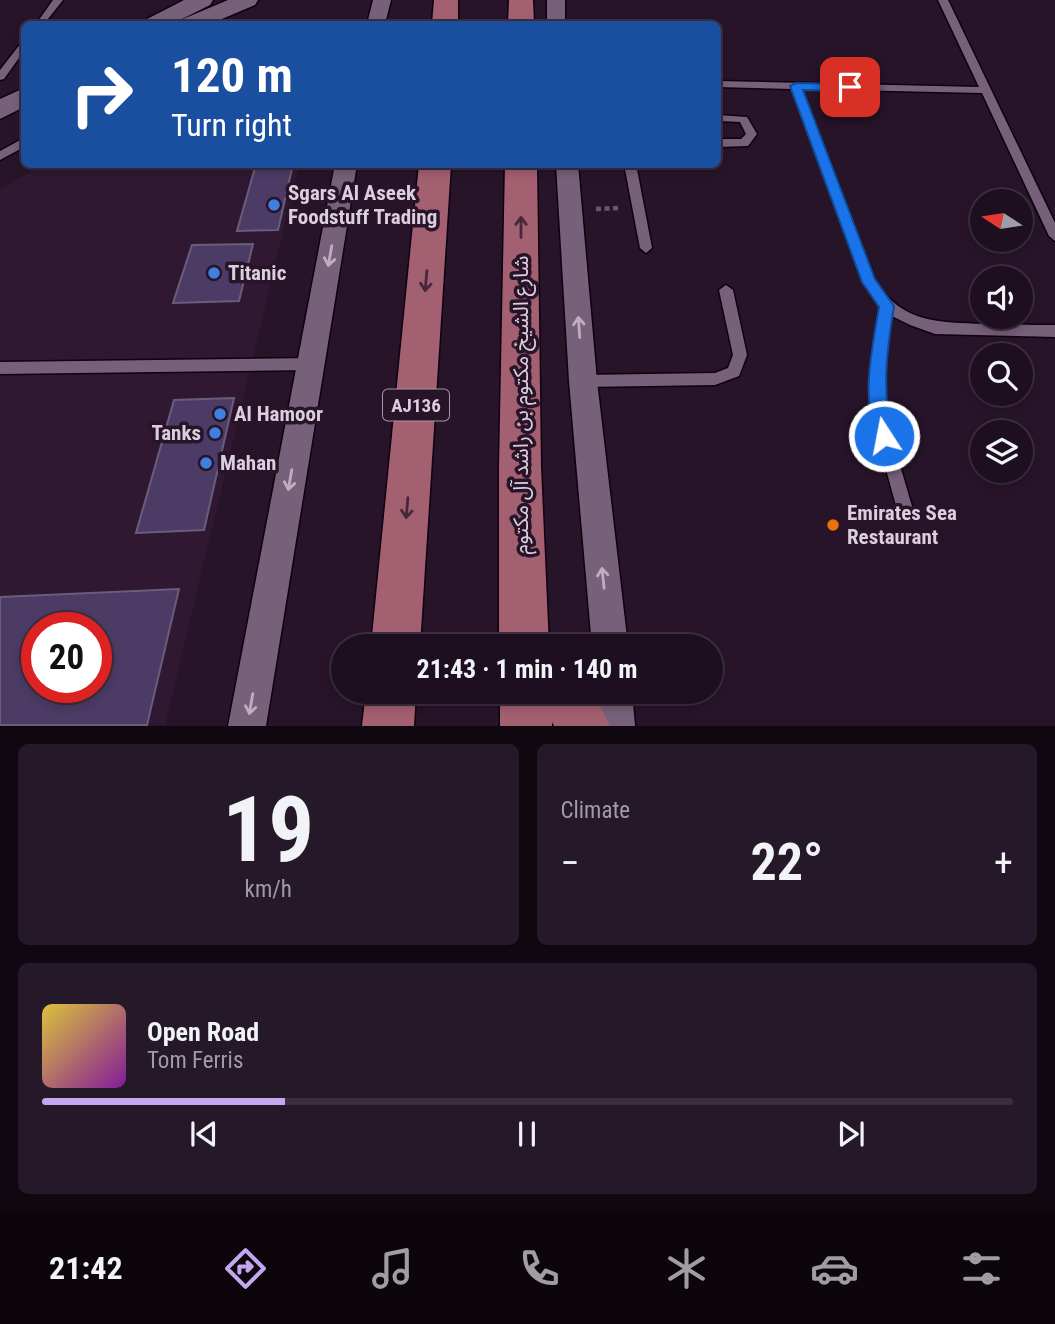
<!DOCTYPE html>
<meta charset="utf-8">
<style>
body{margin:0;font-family:"Roboto Condensed","Noto Sans Arabic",sans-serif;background:#251828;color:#f1f3f6;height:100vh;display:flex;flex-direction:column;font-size:26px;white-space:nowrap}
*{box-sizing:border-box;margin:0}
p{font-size:23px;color:#a09ca4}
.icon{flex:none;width:38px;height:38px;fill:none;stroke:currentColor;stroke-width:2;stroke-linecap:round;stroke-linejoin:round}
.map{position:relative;height:726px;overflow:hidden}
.details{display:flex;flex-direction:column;gap:18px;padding:18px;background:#100811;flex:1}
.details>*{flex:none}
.top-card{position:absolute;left:21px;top:21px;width:700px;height:147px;border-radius:10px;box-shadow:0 4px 10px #0003,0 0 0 2px #3b2f3d;background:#1a4fa0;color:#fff;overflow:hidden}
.needle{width:46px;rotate:282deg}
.fabs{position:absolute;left:970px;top:189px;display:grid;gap:14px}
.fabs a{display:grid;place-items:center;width:63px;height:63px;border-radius:50%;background:#1d0f1f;box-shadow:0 4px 10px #0003,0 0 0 2px #3b2f3d;font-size:35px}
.speed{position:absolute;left:21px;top:612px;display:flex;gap:14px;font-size:35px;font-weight:700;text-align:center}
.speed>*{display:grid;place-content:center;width:91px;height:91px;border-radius:50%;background:#1d0f1f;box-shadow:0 4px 10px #0003,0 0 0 2px #3b2f3d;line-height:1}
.speed .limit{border:10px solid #d22;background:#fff;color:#111}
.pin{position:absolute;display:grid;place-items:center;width:60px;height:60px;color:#fff;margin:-30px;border-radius:14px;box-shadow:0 4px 10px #0006}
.me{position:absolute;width:77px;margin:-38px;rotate:349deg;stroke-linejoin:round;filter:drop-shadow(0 0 5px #0008)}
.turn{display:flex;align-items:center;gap:24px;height:147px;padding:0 35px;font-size:32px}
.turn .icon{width:91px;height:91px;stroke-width:2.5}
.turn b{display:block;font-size:49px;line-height:60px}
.big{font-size:52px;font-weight:700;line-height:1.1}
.details .tile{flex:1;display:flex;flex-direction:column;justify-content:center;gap:10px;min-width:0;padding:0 24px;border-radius:10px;background:#251828}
.details .dial{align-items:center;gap:0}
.dial b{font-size:91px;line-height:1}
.song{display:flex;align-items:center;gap:21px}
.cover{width:84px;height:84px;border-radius:10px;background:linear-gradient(135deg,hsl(50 70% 55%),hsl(290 70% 35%))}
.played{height:7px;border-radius:4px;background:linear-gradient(90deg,#c4a7f1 25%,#3b2f3d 25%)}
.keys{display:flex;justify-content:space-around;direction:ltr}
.heat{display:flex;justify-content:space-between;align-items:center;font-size:38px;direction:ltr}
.details .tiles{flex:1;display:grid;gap:18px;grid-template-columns:1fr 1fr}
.tile:last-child{grid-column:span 2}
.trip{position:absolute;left:331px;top:634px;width:392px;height:70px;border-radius:35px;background:#1d0f1f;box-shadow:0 4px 10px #0003,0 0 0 2px #3b2f3d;font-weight:700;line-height:70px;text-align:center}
.tabs{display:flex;height:112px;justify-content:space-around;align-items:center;background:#0c060c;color:#a09ca4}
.tabs .icon{width:49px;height:49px}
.tabs .active{color:#c4a7f1}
.tabs b{font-size:32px;color:#f1f3f6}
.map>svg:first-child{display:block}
.built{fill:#301833;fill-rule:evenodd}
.building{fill:#4b3b65;stroke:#685e7c;stroke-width:2;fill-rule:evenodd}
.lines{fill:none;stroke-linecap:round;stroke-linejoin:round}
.service-casing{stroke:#0f0111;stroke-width:3}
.minor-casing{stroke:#0f0111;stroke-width:3}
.tertiary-casing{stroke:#0f0111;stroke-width:3}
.primary-casing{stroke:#0f0111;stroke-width:3}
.path{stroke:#69586a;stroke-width:4.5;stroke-dasharray:5 3.5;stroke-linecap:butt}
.service{fill:#776079;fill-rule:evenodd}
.minor{fill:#776079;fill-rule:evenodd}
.tertiary{fill:#776079;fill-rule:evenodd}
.primary{fill:#a36071;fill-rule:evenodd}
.oneway{stroke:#46273b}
.oneway2{stroke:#beaebf}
.route{fill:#1a73e8;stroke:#114b97;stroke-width:2}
.shop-dot{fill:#3f7fe0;stroke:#271429;stroke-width:2.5}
.food-dot{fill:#e8710a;stroke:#271429;stroke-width:2.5}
.labels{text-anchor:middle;stroke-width:7;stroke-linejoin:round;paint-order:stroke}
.shield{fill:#271429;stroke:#a697a7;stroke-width:2}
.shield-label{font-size:19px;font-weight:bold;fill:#dccfdd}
.poi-label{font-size:21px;font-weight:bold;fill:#dccfdd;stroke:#271429;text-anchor:start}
.street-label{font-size:21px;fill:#dccfdd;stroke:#271429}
</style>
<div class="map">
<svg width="1055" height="726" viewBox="0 0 1055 726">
<rect width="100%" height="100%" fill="#271429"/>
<!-- built -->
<path class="built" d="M42 165H299L165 725H0V189ZM37 628H96V688H37Z"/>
<!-- building -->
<g class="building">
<path d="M256 164H293L278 230 237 231Z"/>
<path d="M253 244 239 301 173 303 192 245Z"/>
<path d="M234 398 204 530 136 533 174 400Z"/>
<path d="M179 589 147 725H0V597ZM37 628H96V688H37Z"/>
</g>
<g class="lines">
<!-- service casing -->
<g class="service-casing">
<g id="service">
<path d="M53 0H63L44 24H36Z"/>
<path d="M938 0H948L1055 223V241L1049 236 982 93 802 89 875 280C902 324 939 322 984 324 1008 324 1031 325 1055 325V337L935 334 910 325 892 316 886 352 884 411 914 513 912 519 906 521 900 519 898 513 870 411 872 352 880 307 863 282 792 89 718 87V81L979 87Z"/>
<path d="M24 42V51L4 79 0 80V70L21 43Z"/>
<path d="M718 115 747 117 757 134 748 146 718 147V139H741L746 134 740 122 718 121Z"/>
<path d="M24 138V147L0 160V151Z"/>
<path d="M624 164H636L652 248 646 253 640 248Z"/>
<path d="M726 285 733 290 747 355 739 376 715 385 583 387 578 385 576 381 578 377 583 375 715 373 728 368 733 355 719 290Z"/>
<path d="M311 358 316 360 318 364 316 368 311 370 0 374V362Z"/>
</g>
</g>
<!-- minor casing -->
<g class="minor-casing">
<g id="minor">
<path d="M373 0H391L385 24H367Z"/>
<rect x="547" y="0" width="18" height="24"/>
<path d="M335 164H357L266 726H228Z"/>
<path d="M556 164H578L597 381 628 646H592L569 381Z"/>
<path d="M596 691H632L635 726H597Z"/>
</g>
</g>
<!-- tertiary casing -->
<g class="tertiary-casing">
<g id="tertiary">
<path d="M184 0H213L210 5 172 24H143L147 19Z"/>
<path d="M228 0H258L255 5 210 24H179L183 19Z"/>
<path d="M24 88V107L0 119V99Z"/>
</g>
</g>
<!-- primary casing -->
<g class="primary-casing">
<g id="primary">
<path d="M434 0H458V24H432Z"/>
<path d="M509 0H533L534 24H508Z"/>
<path d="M419 164H451L420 646H371Z"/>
<path d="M505 164H537L541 467 549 646H499V467Z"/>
<path d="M366 691H416L414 726H362Z"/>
<path d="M500 691H592L610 726H554L552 722V726H500Z"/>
</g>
</g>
<!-- path -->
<path class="path" d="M596 209 618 208"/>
<!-- service -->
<use href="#service" class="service"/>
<!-- minor -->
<use href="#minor" class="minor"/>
<!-- tertiary -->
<use href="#tertiary" class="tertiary"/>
<!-- primary -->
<use href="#primary" class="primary"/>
</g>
<!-- one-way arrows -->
<defs><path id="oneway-shaft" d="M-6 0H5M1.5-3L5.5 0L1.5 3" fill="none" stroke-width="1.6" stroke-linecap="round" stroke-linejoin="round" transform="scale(1.75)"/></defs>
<g class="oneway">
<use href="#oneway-shaft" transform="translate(521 227) rotate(-90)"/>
<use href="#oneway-shaft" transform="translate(426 281) rotate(95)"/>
<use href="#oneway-shaft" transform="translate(407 508) rotate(95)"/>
</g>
<g class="oneway2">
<use href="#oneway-shaft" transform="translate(330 256) rotate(100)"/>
<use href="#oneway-shaft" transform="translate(579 327) rotate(-94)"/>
<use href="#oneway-shaft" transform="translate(290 480) rotate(100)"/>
<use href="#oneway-shaft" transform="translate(603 578) rotate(-96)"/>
<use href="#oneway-shaft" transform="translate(251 704) rotate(100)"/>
</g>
<!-- route -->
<path class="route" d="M796 83 850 84 856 87 850 91 803 90 875 279 894 306C887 349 881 393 893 436L884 444 878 442C860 401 872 349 879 307L862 282 790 86Z"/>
<!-- markers -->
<g class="shop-dot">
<circle cx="274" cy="205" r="7"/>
<circle cx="214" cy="273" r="7"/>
<circle cx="220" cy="414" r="7"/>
<circle cx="215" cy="433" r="7"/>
<circle cx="206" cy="463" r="7"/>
</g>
<circle class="food-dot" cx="833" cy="525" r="7"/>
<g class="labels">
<!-- shield labels -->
<rect class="shield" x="383" y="389.5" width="66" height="31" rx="5"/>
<g class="shield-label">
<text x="416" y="412">AJ136</text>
</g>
<!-- poi labels -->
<g class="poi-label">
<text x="288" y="200">Sgars Al Aseek<tspan x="288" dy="24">Foodstuff Trading</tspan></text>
<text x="228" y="280">Titanic</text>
<text x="234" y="421">Al Hamoor</text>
<text x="201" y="440" text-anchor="end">Tanks</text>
<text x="220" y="470">Mahan</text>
<text x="847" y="520">Emirates Sea<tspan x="847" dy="24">Restaurant</tspan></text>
</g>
<!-- street labels -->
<g class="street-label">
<text transform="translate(521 405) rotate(-90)" y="7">شارع الشيخ مكتوم بن راشد آل مكتوم</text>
</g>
</g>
</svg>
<div class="fabs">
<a><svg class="needle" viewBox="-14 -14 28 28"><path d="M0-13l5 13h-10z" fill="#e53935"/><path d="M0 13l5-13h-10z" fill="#a09ca4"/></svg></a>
<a><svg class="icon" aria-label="sound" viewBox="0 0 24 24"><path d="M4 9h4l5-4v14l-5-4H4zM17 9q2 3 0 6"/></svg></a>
<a><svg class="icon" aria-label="search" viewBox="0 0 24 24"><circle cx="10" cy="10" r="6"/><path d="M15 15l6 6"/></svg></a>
<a><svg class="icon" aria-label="layers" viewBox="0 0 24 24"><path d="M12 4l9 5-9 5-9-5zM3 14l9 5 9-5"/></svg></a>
</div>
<div class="speed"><div class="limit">20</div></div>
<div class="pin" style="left:850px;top:87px;background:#d93025"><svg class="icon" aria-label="arrive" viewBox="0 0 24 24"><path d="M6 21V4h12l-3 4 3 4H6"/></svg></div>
<svg class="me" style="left:884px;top:436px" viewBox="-20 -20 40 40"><circle r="17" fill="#1a73e8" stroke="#fff" stroke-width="3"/><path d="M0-11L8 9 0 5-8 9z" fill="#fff"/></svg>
<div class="trip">21:43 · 1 min · 140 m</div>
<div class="top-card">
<div class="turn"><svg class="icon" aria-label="right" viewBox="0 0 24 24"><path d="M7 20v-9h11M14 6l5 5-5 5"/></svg><div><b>120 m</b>Turn right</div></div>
</div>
</div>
<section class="details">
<div class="tiles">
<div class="tile dial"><b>19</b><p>km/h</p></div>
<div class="tile"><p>Climate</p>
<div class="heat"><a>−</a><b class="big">22°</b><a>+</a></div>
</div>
<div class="tile">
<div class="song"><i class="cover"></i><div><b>Open Road</b><p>Tom Ferris</p></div></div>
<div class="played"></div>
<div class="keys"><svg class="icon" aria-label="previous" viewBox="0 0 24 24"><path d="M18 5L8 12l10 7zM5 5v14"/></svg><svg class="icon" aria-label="pause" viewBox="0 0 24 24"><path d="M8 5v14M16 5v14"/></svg><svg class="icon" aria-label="next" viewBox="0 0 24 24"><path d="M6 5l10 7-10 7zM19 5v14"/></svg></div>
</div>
</div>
</section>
<nav class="tabs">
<b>21:42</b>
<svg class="icon active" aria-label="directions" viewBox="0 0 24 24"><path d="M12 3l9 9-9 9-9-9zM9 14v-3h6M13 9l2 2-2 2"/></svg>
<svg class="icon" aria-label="music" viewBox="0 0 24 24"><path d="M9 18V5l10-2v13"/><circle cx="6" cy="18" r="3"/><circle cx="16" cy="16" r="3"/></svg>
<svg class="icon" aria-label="phone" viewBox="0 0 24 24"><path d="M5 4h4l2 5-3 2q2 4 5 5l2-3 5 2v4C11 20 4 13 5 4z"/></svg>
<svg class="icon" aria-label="climate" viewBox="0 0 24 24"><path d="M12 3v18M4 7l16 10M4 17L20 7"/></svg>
<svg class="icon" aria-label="car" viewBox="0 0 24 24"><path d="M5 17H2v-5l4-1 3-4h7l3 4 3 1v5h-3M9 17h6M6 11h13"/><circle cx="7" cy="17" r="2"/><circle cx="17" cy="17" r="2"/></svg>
<svg class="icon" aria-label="filters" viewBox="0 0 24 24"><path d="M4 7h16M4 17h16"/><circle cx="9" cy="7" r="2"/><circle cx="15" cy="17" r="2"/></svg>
</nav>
